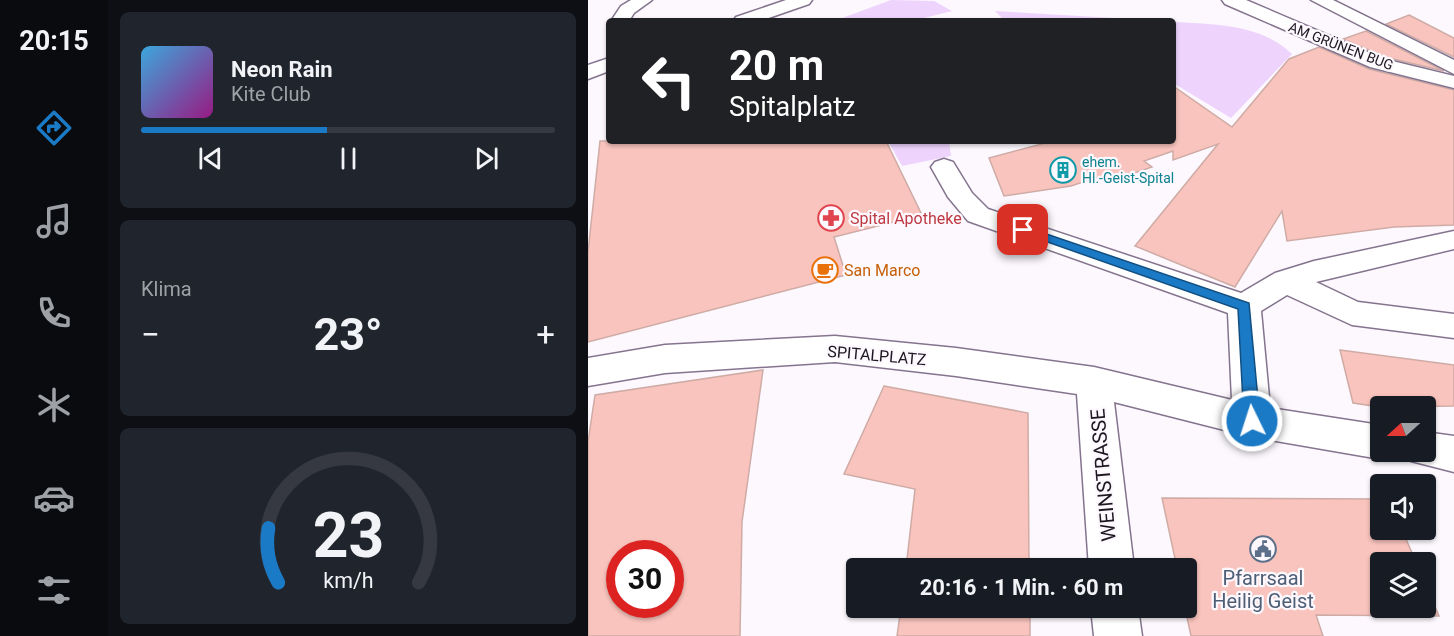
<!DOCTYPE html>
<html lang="de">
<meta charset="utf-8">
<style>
body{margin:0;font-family:Roboto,sans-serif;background:#20242c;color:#f1f3f6;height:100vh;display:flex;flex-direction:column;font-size:22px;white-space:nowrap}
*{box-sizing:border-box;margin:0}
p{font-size:20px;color:#9ea1a6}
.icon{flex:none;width:33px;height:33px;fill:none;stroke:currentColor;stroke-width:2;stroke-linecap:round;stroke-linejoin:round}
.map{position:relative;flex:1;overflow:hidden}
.sheet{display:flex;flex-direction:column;gap:12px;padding:12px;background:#0d0f14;width:480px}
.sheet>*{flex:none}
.top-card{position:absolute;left:18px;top:18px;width:570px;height:126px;border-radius:6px;box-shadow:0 2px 4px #0004;background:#202124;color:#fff;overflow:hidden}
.needle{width:39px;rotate:249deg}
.fabs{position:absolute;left:782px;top:396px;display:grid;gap:12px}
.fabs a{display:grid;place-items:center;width:66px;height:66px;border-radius:6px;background:#171b24;box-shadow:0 2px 4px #0004;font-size:30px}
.speed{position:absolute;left:18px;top:540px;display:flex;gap:12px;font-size:30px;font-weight:700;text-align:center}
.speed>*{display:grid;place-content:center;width:78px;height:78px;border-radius:50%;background:#171b24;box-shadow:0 2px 4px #0004;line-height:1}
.speed .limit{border:9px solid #d22;background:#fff;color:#111}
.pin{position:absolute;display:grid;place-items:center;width:51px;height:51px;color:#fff;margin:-26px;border-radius:12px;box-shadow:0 3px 9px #0006}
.me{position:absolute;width:66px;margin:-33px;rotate:356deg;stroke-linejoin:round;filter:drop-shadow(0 0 4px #0008)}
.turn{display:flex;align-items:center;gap:21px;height:126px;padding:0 24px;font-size:27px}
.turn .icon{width:78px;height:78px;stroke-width:2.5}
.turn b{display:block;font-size:42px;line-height:51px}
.big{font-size:45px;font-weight:700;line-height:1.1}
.sheet .card{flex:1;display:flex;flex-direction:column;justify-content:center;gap:9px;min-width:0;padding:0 21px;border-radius:9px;background:#20242c}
.sheet .dial{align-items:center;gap:0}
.dial svg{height:156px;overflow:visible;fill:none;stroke:#363941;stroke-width:7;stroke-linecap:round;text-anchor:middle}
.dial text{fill:#f1f3f6;stroke:none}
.song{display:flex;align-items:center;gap:18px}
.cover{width:72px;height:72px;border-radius:9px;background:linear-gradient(135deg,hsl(200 70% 55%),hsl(310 70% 35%))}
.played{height:6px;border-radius:3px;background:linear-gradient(90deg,#1b7ac6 45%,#363941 45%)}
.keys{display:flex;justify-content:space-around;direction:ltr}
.heat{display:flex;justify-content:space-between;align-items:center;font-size:33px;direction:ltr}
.trip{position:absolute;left:258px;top:558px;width:351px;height:60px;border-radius:6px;background:#171b24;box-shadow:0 2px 4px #0004;font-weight:700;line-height:60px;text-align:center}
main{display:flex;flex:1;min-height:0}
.menu{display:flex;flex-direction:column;width:108px;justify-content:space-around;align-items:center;background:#090b0e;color:#9ea1a6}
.menu .icon{width:42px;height:42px}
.menu .on{color:#1b7ac6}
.menu b{font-size:27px;color:#f1f3f6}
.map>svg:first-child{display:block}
.green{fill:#eed4fd}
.building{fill:#f9c4bd;stroke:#cfaba6;stroke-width:1.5;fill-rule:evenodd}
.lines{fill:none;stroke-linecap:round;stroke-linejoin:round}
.minor-casing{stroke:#84748e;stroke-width:3}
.minor{fill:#fff;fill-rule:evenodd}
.route{fill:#1b7ac6;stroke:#124f81;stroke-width:1.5}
.labels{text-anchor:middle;stroke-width:4.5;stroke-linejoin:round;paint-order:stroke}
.far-street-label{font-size:14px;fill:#1d1721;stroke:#fcf8fe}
.far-culture-label{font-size:14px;fill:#0d838f;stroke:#fcf8fe;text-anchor:start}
.health-label{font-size:16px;fill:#be3a42;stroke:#fcf8fe;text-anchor:start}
.food-label{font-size:16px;fill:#c56008;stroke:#fcf8fe;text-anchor:start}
.street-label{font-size:16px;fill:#1d1721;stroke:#fcf8fe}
.near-street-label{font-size:20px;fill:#1d1721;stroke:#fcf8fe}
.near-service-label{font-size:20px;fill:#4e5e75;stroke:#fcf8fe}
</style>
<main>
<nav class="menu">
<b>20:15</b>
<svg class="icon on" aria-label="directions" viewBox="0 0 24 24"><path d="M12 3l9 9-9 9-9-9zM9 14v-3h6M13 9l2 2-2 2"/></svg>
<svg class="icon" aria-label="music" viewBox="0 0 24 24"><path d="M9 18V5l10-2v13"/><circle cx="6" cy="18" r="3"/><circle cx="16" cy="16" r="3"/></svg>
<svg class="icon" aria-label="phone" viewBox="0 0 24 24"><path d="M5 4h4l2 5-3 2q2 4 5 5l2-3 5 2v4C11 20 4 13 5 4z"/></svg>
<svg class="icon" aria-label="climate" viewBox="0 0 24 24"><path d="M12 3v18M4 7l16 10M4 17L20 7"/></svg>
<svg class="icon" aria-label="car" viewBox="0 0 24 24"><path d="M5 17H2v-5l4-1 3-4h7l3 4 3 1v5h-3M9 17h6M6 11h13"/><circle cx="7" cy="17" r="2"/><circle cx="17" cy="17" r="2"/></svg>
<svg class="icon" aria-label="filters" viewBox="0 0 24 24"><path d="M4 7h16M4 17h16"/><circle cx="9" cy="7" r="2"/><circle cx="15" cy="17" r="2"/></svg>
</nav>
<section class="sheet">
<div class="card">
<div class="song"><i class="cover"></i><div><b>Neon Rain</b><p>Kite Club</p></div></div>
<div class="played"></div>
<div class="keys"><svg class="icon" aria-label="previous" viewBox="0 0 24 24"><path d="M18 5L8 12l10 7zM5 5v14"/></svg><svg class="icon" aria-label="pause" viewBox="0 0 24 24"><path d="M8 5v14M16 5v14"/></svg><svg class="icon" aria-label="next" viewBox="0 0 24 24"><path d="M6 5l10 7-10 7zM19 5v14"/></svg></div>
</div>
<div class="card"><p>Klima</p>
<div class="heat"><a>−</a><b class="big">23°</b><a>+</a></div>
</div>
<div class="card dial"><svg viewBox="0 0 100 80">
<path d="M14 69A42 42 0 1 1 86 69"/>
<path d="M14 69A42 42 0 0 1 9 41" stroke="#1b7ac6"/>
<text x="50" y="56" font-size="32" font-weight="700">23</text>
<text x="50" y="72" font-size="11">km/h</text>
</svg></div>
</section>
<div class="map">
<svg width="866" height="636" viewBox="0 0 866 636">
<rect width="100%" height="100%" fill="#fcf8fe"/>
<!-- green -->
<g class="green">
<path d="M303 0 346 1 364 11 324 21H246Z"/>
<path d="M407 11 576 21H417Z"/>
<path d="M585 22C626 24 673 24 704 54L643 118 585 83Z"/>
<path d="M300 141H361L363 156 314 166Z"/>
</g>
<!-- building -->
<g class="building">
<path d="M821 15 866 38V57L798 24Z"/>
<path d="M778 31 856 71 797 57 755 39Z"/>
<path d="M731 47 781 69 866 90V225L806 227 699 241 694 211 647 287 547 246 630 144 585 160V151L556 161 564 167 517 183 510 177 483 186 416 196 401 158 465 141H585V86L644 127 701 59Z"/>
<path d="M12 141H298L334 215 246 237 258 275 0 342V252Z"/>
<path d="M752 350 866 365V406L792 407 765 403Z"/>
<path d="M175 370 154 522 152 636H0V442L7 395ZM32 554H82V604H32Z"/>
<path d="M296 386 440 413 441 568H318L327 489 256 474Z"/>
<path d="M574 498 792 499V530H814L828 562H792V608H837V583L851 616 728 615 735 636H603L597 608 598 568H589Z"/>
<path d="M313 608H442V636H309Z"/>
</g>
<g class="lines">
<!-- minor casing -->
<g class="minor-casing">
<g id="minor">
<path d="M43 0H64L46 13 41 21H23L33 6Z"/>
<path d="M198 0H224L221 4 172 21H145L148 17Z"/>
<path d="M634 0H658L796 59 866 76V88L782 67 637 4Z"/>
<path d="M723 0H745L866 60V74Z"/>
<path d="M21 58V71L0 79V65Z"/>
<path d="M356 159 365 162 384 193 400 209 653 293 687 273 726 261 866 231V249L728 282 770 302 866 314V338L764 325 699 295 673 311 682 408 792 425V452H807L792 459 664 437 526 402 546 568H501L489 394 368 376 247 362 77 373 0 386V358L77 345 247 336 368 348 506 367 644 400 640 313 380 221 360 197 343 167 347 162Z"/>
<path d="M837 432 866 436V472L823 461 818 452H837Z"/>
<path d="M503 608H550L554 636H506Z"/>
</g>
</g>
<!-- minor -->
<use href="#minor" class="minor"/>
</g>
<!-- route -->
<path class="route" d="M435 226 661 303 672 421 670 426H659L656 421 650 309 431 232V227Z"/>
<!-- icons -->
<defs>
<g id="building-ring" transform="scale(1.35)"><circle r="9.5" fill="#fcf8fe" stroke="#0f9aa8" stroke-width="1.5"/><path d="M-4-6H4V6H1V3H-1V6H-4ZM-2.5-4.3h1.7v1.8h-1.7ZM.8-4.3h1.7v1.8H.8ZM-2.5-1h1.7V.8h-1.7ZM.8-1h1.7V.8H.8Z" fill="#0f9aa8"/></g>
<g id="pharmacy-ring" transform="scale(1.35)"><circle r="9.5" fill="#fcf8fe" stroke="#e0444e" stroke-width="1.5"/><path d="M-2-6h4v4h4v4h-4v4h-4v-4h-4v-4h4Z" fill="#e0444e"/></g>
<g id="cafe-ring" transform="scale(1.35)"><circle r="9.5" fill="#fcf8fe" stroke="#e8710a" stroke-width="1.5"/><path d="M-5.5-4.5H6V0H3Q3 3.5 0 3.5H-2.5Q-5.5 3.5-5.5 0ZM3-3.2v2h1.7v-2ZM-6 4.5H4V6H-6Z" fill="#e8710a"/></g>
<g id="civic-ring" transform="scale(1.35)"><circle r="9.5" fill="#fcf8fe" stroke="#5c6f8a" stroke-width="1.5"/><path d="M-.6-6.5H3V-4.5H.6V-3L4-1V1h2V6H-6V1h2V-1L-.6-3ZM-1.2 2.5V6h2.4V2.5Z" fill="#5c6f8a"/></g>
</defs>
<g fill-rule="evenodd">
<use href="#building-ring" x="475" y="170"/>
<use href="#pharmacy-ring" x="243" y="218"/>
<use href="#cafe-ring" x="237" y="270"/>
<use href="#civic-ring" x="675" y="549"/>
</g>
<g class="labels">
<!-- far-street labels -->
<g class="far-street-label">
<text transform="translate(753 46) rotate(21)" y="5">AM GRÜNEN BUG</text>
</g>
<!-- far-culture labels -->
<g class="far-culture-label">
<text x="494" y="167">ehem.<tspan x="494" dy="16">Hl.-Geist-Spital</tspan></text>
</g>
<!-- health labels -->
<g class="health-label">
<text x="262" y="224">Spital Apotheke</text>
</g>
<!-- food labels -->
<g class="food-label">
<text x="256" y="276">San Marco</text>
</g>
<!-- street labels -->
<g class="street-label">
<text transform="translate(289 355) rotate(5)" y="6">SPITALPLATZ</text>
</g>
<!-- near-street labels -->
<g class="near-street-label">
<text transform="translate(515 475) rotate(-95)" y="7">WEINSTRASSE</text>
</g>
<!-- near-service labels -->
<g class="near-service-label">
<text x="675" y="585">Pfarrsaal<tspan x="675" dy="23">Heilig Geist</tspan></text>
</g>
</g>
</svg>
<div class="fabs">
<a><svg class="needle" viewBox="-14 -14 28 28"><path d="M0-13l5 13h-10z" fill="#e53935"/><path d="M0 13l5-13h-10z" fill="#9ea1a6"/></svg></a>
<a><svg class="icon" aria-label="sound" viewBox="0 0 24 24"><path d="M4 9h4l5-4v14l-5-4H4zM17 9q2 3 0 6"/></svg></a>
<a><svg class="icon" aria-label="layers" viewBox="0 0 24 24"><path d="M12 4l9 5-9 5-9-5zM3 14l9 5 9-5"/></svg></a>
</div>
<div class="speed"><div class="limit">30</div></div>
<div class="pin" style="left:435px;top:230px;background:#d93025"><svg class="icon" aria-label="arrive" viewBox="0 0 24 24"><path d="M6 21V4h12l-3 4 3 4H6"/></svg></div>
<svg class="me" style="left:664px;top:421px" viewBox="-20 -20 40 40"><circle r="17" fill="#1b7ac6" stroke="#fff" stroke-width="3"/><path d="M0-11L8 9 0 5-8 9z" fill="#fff"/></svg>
<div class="trip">20:16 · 1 Min. · 60 m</div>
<div class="top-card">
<div class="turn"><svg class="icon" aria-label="left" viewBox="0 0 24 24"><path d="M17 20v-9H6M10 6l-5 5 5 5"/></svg><div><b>20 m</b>Spitalplatz</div></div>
</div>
</div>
</main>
